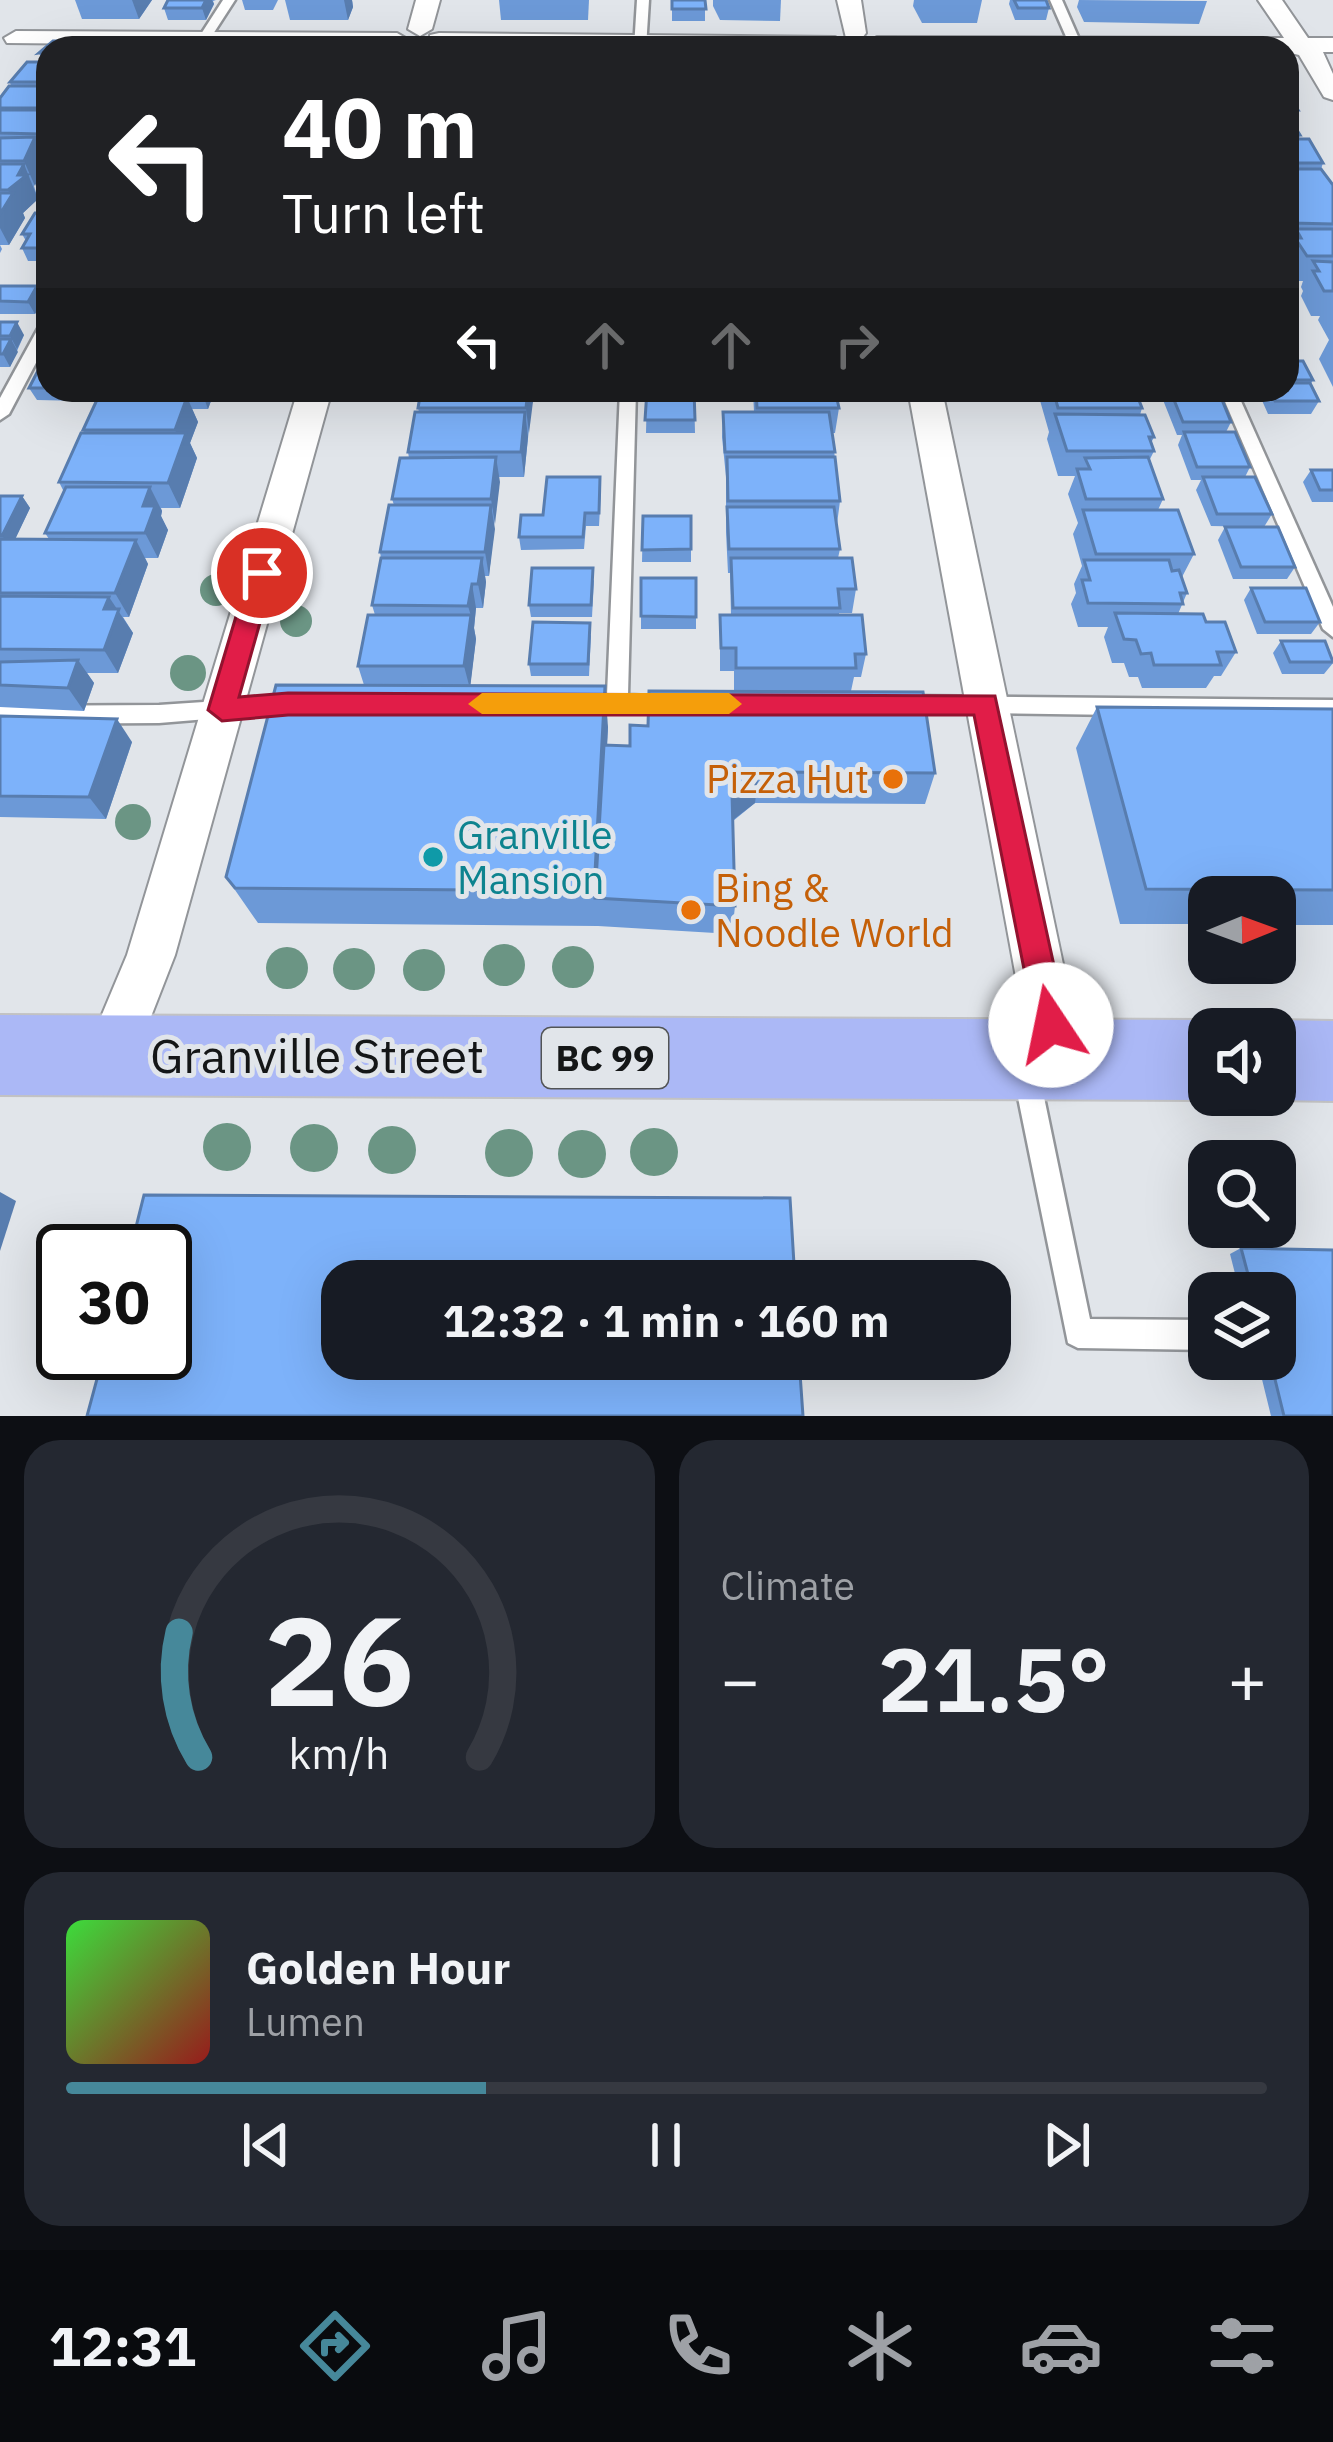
<!DOCTYPE html>
<meta charset="utf-8">
<style>
body{margin:0;font-family:"IBM Plex Sans",sans-serif;background:#242831;color:#f1f3f6;height:100vh;display:flex;flex-direction:column;font-size:45px;white-space:nowrap}
*{box-sizing:border-box;margin:0}
p{font-size:39px;color:#9ea1a6}
.icon{flex:none;width:66px;height:66px;fill:none;stroke:currentColor;stroke-width:2;stroke-linecap:round;stroke-linejoin:round}
.map{position:relative;height:1416px;overflow:hidden}
.sheet{display:flex;flex-direction:column;gap:24px;padding:24px;background:#0d0f14;flex:1}
.sheet>*{flex:none}
.hud{position:absolute;left:36px;top:36px;width:1263px;height:366px;border-radius:36px;box-shadow:0 12px 48px #0002;background:#202124;color:#fff;overflow:hidden}
.needle{width:78px;rotate:89deg}
.tools{position:absolute;left:1188px;top:876px;display:grid;gap:24px}
.tools a{display:grid;place-items:center;width:108px;height:108px;border-radius:24px;background:#171b24;box-shadow:0 12px 48px #0002;font-size:60px}
.speed{position:absolute;left:36px;top:1224px;display:flex;gap:24px;font-size:60px;font-weight:700;text-align:center}
.speed>*{display:grid;place-content:center;width:156px;height:156px;border-radius:50%;background:#171b24;box-shadow:0 12px 48px #0002;line-height:1}
.speed .limit{border:6px solid #111;border-radius:18px;background:#fff;color:#111}
.pin{position:absolute;display:grid;place-items:center;width:102px;height:102px;color:#fff;margin:-51px;border:6px solid #fff;border-radius:50%;box-shadow:0 3px 12px #0007}
.me{position:absolute;width:132px;margin:-66px;rotate:349deg;stroke-linejoin:round;filter:drop-shadow(0 0 9px #0008)}
.turn{display:flex;align-items:center;gap:42px;height:252px;padding:0 48px;font-size:54px}
.turn .icon{width:156px;height:156px;stroke-width:2.5}
.turn b{display:block;font-size:84px;line-height:102px}
.lanes{display:flex;align-items:center;height:114px;padding:0 48px;background:#0003;justify-content:center;gap:60px;direction:ltr}
.lanes .off{opacity:.35}
.big{font-size:90px;font-weight:700;line-height:1.1}
.sheet .card{flex:1;display:flex;flex-direction:column;justify-content:center;gap:18px;min-width:0;padding:0 42px;border-radius:36px;background:#242831}
.sheet .dial{align-items:center;gap:0}
.dial svg{height:312px;overflow:visible;fill:none;stroke:#363941;stroke-width:7;stroke-linecap:round;text-anchor:middle}
.dial text{fill:#f1f3f6;stroke:none}
.song{display:flex;align-items:center;gap:36px}
.cover{width:144px;height:144px;border-radius:18px;background:linear-gradient(135deg,hsl(120 70% 55%),hsl(0 70% 35%))}
.played{height:12px;border-radius:6px;background:linear-gradient(90deg,#46889a 35%,#363941 35%)}
.keys{display:flex;justify-content:space-around;direction:ltr}
.heat{display:flex;justify-content:space-between;align-items:center;font-size:66px;direction:ltr}
.sheet .tiles{flex:1;display:grid;gap:24px;grid-template-columns:1fr 1fr}
.card:last-child{grid-column:span 2}
.trip{position:absolute;left:321px;top:1260px;width:690px;height:120px;border-radius:36px;background:#171b24;box-shadow:0 12px 48px #0002;font-weight:700;line-height:120px;text-align:center}
.tabs{display:flex;height:192px;justify-content:space-around;align-items:center;background:#090b0e;color:#9ea1a6}
.tabs .icon{width:84px;height:84px}
.tabs .on{color:#46889a}
.tabs b{font-size:54px;color:#f1f3f6}
.map>svg:first-child{display:block}
.lines{fill:none;stroke-linecap:round;stroke-linejoin:round}
.service-casing{stroke:#929599;stroke-width:5}
.minor-casing{stroke:#929599;stroke-width:4}
.trunk-casing{stroke:#c2c2c3;stroke-width:4}
.service{fill:#fff;fill-rule:evenodd}
.minor{fill:#fff;fill-rule:evenodd}
.trunk{fill:#abb8f6;fill-rule:evenodd}
.tree{fill:#6b9584}
.wall{fill:#6c99d7}
.shaded-wall{fill:#587daf}
.building{fill:#7db2fa;stroke:#587daf;stroke-width:3}
.route{fill:#e11d48;stroke:#92132f;stroke-width:3}
.slow{fill:#f59e0b}
.food-dot{fill:#e8710a;stroke:#e1e5ea;stroke-width:4.5}
.culture-dot{fill:#0f9aa8;stroke:#e1e5ea;stroke-width:4.5}
.labels{text-anchor:middle;stroke-width:10;stroke-linejoin:round;paint-order:stroke}
.shield{fill:#e1e5ea;stroke:#525456;stroke-width:3}
.shield-label{font-size:36px;font-weight:bold;fill:#141617}
.food-label{font-size:39px;fill:#c56008;stroke:#e1e5ea;text-anchor:end}
.culture-label{font-size:39px;fill:#0d838f;stroke:#e1e5ea;text-anchor:start}
.near-street-label{font-size:48px;fill:#141617;stroke:#e1e5ea}
</style>
<div class="map">
<svg width="1333" height="1416" viewBox="0 0 1333 1416">
<rect width="100%" height="100%" fill="#e1e5ea"/>
<g class="lines">
<!-- service casing -->
<g class="service-casing">
<g id="service">
<path d="M223 0H235L204 48H192Z"/>
<path d="M637 0H649L646 48H634Z"/>
<path d="M1050 0H1062L1083 48H1071Z"/>
<path d="M48 320V340L9 414 0 420V398L40 325Z"/>
<path d="M620 390H636L628 695 679 697 682 703 679 709 672 711H578L571 709 568 703 571 697 607 695Z"/>
<path d="M1220 390H1236L1333 607V637L1323 629Z"/>
<path d="M294 696 301 698 304 704 301 710 294 712 159 723 0 724V706L159 705Z"/>
<path d="M902 696 1333 700V718L902 712 895 710 892 704 895 698Z"/>
<path d="M1026 1060 1035 1064 1039 1073 1090 1319 1209 1320V1350L1078 1348 1068 1343 1013 1073 1017 1064Z"/>
</g>
</g>
<!-- minor casing -->
<g class="minor-casing">
<g id="minor">
<path d="M416 0H440L432 29 420 36 408 29Z"/>
<path d="M837 0H861L866 33 862 38H846Z"/>
<path d="M1258 0H1282L1308 38H1333V52H1323L1333 74V100L1324 97 1299 55 1287 52V48H868L865 44 877 37 1284 38Z"/>
<path d="M16 31 397 33 409 40 397 47 7 43 4 38Z"/>
<path d="M439 33 835 37 847 44 844 48 430 45V35Z"/>
<path d="M298 390H332L175 955 129 1073 111 1080 93 1073 85 1055 127 955Z"/>
<path d="M908 390H942L1083 1059 1075 1077 1057 1084 1039 1077 1031 1059Z"/>
</g>
</g>
<!-- trunk casing -->
<g class="trunk-casing">
<g id="trunk">
<path d="M0 1015 1209 1020 1231 1029H1209V1095H1221L1209 1100 0 1095Z"/>
<path d="M1275 1020 1333 1021V1101L1275 1100 1263 1095H1275V1029H1253Z"/>
</g>
</g>
<!-- service -->
<use href="#service" class="service"/>
<!-- minor -->
<use href="#minor" class="minor"/>
<!-- trunk -->
<use href="#trunk" class="trunk"/>
</g>
<!-- trees -->
<g class="tree">
<circle cx="216" cy="590" r="16"/>
<circle cx="296" cy="621" r="16"/>
<circle cx="188" cy="673" r="18"/>
<circle cx="133" cy="822" r="18"/>
<circle cx="504" cy="965" r="21"/>
<circle cx="573" cy="967" r="21"/>
<circle cx="287" cy="968" r="21"/>
<circle cx="354" cy="969" r="21"/>
<circle cx="424" cy="970" r="21"/>
<circle cx="227" cy="1147" r="24"/>
<circle cx="314" cy="1148" r="24"/>
<circle cx="392" cy="1150" r="24"/>
<circle cx="654" cy="1152" r="24"/>
<circle cx="509" cy="1153" r="24"/>
<circle cx="582" cy="1154" r="24"/>
</g>
<!-- wall -->
<g class="wall">
<path d="M75 0H152L139 19H82Z"/>
<path d="M168 0H216L213 1 214 4 206 20H168L164 8Z"/>
<path d="M242 0H278L273 10H245Z"/>
<path d="M285 0H352L353 7 348 20H290Z"/>
<path d="M499 0H589L588 20H501Z"/>
<rect x="672" y="0" width="33" height="21"/>
<path d="M713 0H781L780 21 720 20 713 6Z"/>
<path d="M914 0H982L977 23H922L913 6Z"/>
<path d="M1010 0H1046L1049 8 1046 20H1015L1009 4Z"/>
<path d="M1079 0 1207 1 1199 24 1084 22 1077 7Z"/>
<path d="M53 41H106L108 48H48V158H44L46 161 34 186 38 199 23 213 25 218 9 245H0L2 249 0 253V98L9 86H11L10 82 27 62H43L39 53Z"/>
<path d="M1287 94 1298 110 1292 122 1300 135 1299 139 1323 163 1321 169 1333 185V387L1319 359 1329 340 1318 320 1320 316H1311L1301 296 1303 291 1301 287 1303 281H1294L1287 269Z"/>
<path d="M48 213V261H28L22 248 26 241 22 234Z"/>
<path d="M0 286 44 299 35 314H0Z"/>
<path d="M0 322 24 335 10 367H0Z"/>
<path d="M48 357V390H87L82 401 37 400 29 388Z"/>
<path d="M1287 361 1313 380 1310 385 1319 401 1311 414H1268L1260 396 1261 393H1256L1255 390H1287Z"/>
<path d="M215 390 208 409H192L198 422 190 443 197 458 180 508H161L162 511 161 516 168 530 158 558H145L148 564 129 617H123L133 633 118 673H87L94 683 84 711 0 707V496H22L30 508 15 539H49L45 533 64 492 59 482 84 433 83 430 101 391Z"/>
<path d="M421 390H550H533L524 477H499L489 576H485L486 582 483 608H476L474 628 476 639 470 686 608 727 607 745 935 773 925 804 755 803 733 821 735 906 732 934 598 926 258 923 226 877 364 685 358 666 375 615 372 605 381 558 380 552 394 505 392 499 409 458 408 452 419 412 418 408Z"/>
<path d="M647 390H694L695 433H646Z"/>
<path d="M720 390H835L839 408 835 433H832L840 501 837 524 840 549 838 558 856 589 852 613H839V615L866 654 861 677H854L851 691H734V671H720V615H731L730 573H728L726 532V477L722 437 723 412H754L753 391Z"/>
<path d="M1041 390H1135L1142 408 1140 415 1154 437 1151 443 1154 451 1149 461 1163 499 1158 510 1194 554 1182 577 1187 593 1178 614 1206 622 1236 652 1221 676H1214L1206 688H1142L1138 677H1129L1124 663H1112L1104 637 1108 627H1078L1071 604 1076 593 1074 584 1082 566 1073 534 1078 523 1068 494 1075 476H1058L1047 439 1049 432 1039 397Z"/>
<path d="M1163 390H1218L1231 422 1226 432 1250 467 1245 477 1272 514 1264 527 1211 526 1196 490 1201 480H1191L1178 445 1182 435H1177L1163 400 1165 394Z"/>
<path d="M1311 470H1333V502H1312L1303 482Z"/>
<path d="M601 490 599 526H586L584 549 521 550 519 537 543 515Z"/>
<path d="M643 516H691V562H642Z"/>
<path d="M1225 527 1295 567 1287 579H1233L1218 540Z"/>
<rect x="641" y="578" width="55" height="51"/>
<path d="M594 580 592 617H531L529 605Z"/>
<path d="M1251 588 1320 622 1311 634H1257L1244 600Z"/>
<path d="M591 635 589 676H531L529 664Z"/>
<path d="M1281 641 1333 663 1324 674H1282L1273 653Z"/>
<path d="M1097 707 1333 709V925H1275V897H1209V924H1120L1076 748Z"/>
<path d="M0 716 132 742 106 819 0 817Z"/>
<path d="M1241 1248 1333 1250V1416H1271L1257 1359H1275V1293H1240L1230 1254Z"/>
</g>
<!-- shaded-wall -->
<g class="shaded-wall">
<path d="M132 0H152L139 19Z"/>
<path d="M206 0H212L214 4 206 20 202 8Z"/>
<path d="M344 0H352L353 7 348 20Z"/>
<path d="M48 123V150L41 134Z"/>
<path d="M35 137 46 161 35 186 24 161Z"/>
<path d="M24 164 38 199 23 213 25 218 9 245 0 228V214L11 197 8 190Z"/>
<path d="M37 286 44 299 35 314 28 302Z"/>
<path d="M17 322 24 335 17 349 10 336Z"/>
<path d="M11 339 18 352 10 367 3 354Z"/>
<path d="M77 390H87L82 401Z"/>
<path d="M201 390H215L208 409Z"/>
<path d="M528 390H533L534 394 529 433 526 408Z"/>
<path d="M179 391 185 404 187 397 198 422 190 443 197 458 180 508 168 483 182 446 175 430Z"/>
<path d="M525 412 528 437 524 477 521 452Z"/>
<path d="M496 457 500 482 495 524 491 499Z"/>
<path d="M150 487 162 511 161 516 168 530 158 558 145 533 143 506Z"/>
<path d="M22 496 30 508 11 548 2 536Z"/>
<path d="M491 505 495 529 489 576 485 552Z"/>
<path d="M136 540 148 564 129 617 115 593Z"/>
<path d="M482 558 486 582 483 608 478 584Z"/>
<path d="M472 584 476 608 474 628 476 639 470 689 464 666 471 616 468 606Z"/>
<path d="M109 597 133 633 118 673 104 650V609Z"/>
<path d="M78 660 94 683 84 711 68 688Z"/>
<path d="M605 686 608 727 599 899 595 898 594 891Z"/>
<path d="M117 719 132 742 106 819 89 797Z"/>
<path d="M759 772 755 803 729 823 732 793Z"/>
<path d="M0 1192 16 1201 0 1251Z"/>
</g>
<!-- building -->
<g class="building">
<path d="M168 0H206L202 8H164Z"/>
<path d="M672 0H705L706 9H672Z"/>
<path d="M1014 0H1046L1049 8H1018Z"/>
<path d="M53 41H106L101 48H48V59L42 58 45 52 39 53Z"/>
<path d="M260 41H328L325 48H256Z"/>
<path d="M1028 42 1030 48H952V46Z"/>
<path d="M149 43H170L167 48H146Z"/>
<path d="M1180 43H1246L1250 48H1183Z"/>
<path d="M27 62H48V82H10Z"/>
<path d="M9 86H48V108H0V98Z"/>
<path d="M1287 94 1298 110H1287Z"/>
<path d="M0 110H48V123L41 134 0 133Z"/>
<path d="M1287 114 1300 135H1287Z"/>
<path d="M35 137 24 161H0V138Z"/>
<path d="M1287 139H1309L1323 163H1287Z"/>
<path d="M0 164H24L18 175H27L8 190H0Z"/>
<path d="M1287 169H1321L1333 185V224L1292 223 1287 215Z"/>
<path d="M0 193H13L0 214Z"/>
<path d="M35 213H48V248H22L30 234H22Z"/>
<path d="M1296 229H1333V256H1307L1295 238H1301Z"/>
<path d="M1313 261 1333 262V291H1324L1313 271H1319Z"/>
<path d="M0 286H37L28 302 0 301Z"/>
<path d="M0 322H17L10 336H0Z"/>
<path d="M0 339H11L3 354H0Z"/>
<path d="M45 357H48V388H29Z"/>
<path d="M1287 361H1303L1313 380H1287Z"/>
<path d="M1287 383H1310L1319 401H1275L1270 390H1287Z"/>
<path d="M421 390H528L526 408H418Z"/>
<path d="M647 390H694L695 420H645Z"/>
<path d="M756 390H835L839 408H757Z"/>
<path d="M1053 390H1135L1142 408H1058Z"/>
<path d="M1170 390H1218L1231 422H1183Z"/>
<path d="M101 391H179L177 397H187L175 430H83Z"/>
<path d="M415 412H525L521 452H408Z"/>
<path d="M723 412H829L835 452H725Z"/>
<path d="M1055 414 1145 415 1154 437H1149L1154 451H1067Z"/>
<path d="M1184 432H1235L1250 467H1197Z"/>
<path d="M81 433H186L168 483 59 482Z"/>
<path d="M496 457 491 499H392L400 458Z"/>
<path d="M727 457H835L840 501H728Z"/>
<path d="M1148 457 1163 499H1086L1077 469H1090L1085 458Z"/>
<path d="M1311 470H1333V490H1320Z"/>
<path d="M547 477H600L599 513H585L583 537H519L521 515H543Z"/>
<path d="M1203 477H1255L1272 514H1217Z"/>
<path d="M66 487H150L143 506H155L145 533H45Z"/>
<path d="M0 496H22L2 536H0Z"/>
<path d="M389 505H491L485 552H380Z"/>
<path d="M727 507H834L840 549H729Z"/>
<path d="M1083 510H1178L1194 554H1096Z"/>
<path d="M643 516H691V549L642 550Z"/>
<path d="M1225 527H1278L1295 567H1241Z"/>
<path d="M0 539 136 540 115 593H0Z"/>
<path d="M381 558H482L478 584H472L468 606 372 605Z"/>
<path d="M731 558H852L856 589H838L840 608H733Z"/>
<path d="M1084 560H1169L1172 571 1179 570 1187 593H1180L1183 604 1088 603 1082 580H1090Z"/>
<path d="M532 568H593L591 605H529Z"/>
<path d="M641 578H696V617L641 616Z"/>
<path d="M1251 588H1306L1320 622H1265Z"/>
<path d="M0 596 109 597 104 609H119L104 650 0 649Z"/>
<path d="M1115 613 1203 614 1206 622H1225L1236 652H1217L1221 665H1154L1151 653 1141 654 1136 640 1124 639Z"/>
<path d="M368 615H471L464 666H358Z"/>
<path d="M720 615H862L866 654H855L856 668H736V648H721Z"/>
<path d="M533 622 590 623 588 664H529Z"/>
<path d="M1281 641H1325L1333 662H1290Z"/>
<path d="M78 660 68 688 0 685V662Z"/>
<path d="M276 685 605 686 594 891 235 888 226 877Z"/>
<path d="M649 691 923 692 935 773 759 772 732 793 735 906 595 898 604 745 630 746V725L648 726Z"/>
<path d="M1097 707 1333 709V890L1146 889Z"/>
<path d="M0 716 117 719 89 797 0 796Z"/>
<path d="M144 1195 790 1198 795 1281H342V1359H799L803 1416H87L104 1353H165V1251H130Z"/>
<path d="M1241 1248 1333 1250V1416H1284L1270 1359H1275V1293H1253Z"/>
</g>
<!-- route -->
<path class="route" d="M262 563 274 573 239 697 288 693 995 696 1067 1025 1062 1037 1051 1041 1039 1037 1035 1025 974 715H288L222 721 208 710 249 573Z"/>
<!-- slow -->
<path class="slow" d="M482 693H729L742 704 729 714H482L468 704Z"/>
<!-- markers -->
<g class="food-dot">
<circle cx="893" cy="779" r="12"/>
<circle cx="691" cy="910" r="12"/>
</g>
<circle class="culture-dot" cx="433" cy="857" r="12"/>
<g class="labels">
<!-- shield labels -->
<rect class="shield" x="542" y="1028" width="126" height="60" rx="9"/>
<g class="shield-label">
<text x="605" y="1071">BC 99</text>
</g>
<!-- food labels -->
<g class="food-label">
<text x="869" y="793">Pizza Hut</text>
<text x="715" y="902" text-anchor="start">Bing &amp;<tspan x="715" dy="45">Noodle World</tspan></text>
</g>
<!-- culture labels -->
<g class="culture-label">
<text x="457" y="849">Granville<tspan x="457" dy="45">Mansion</tspan></text>
</g>
<!-- near-street labels -->
<g class="near-street-label">
<text x="317" y="1073">Granville Street</text>
</g>
</g>
</svg>
<div class="tools">
<a><svg class="needle" viewBox="-14 -14 28 28"><path d="M0-13l5 13h-10z" fill="#e53935"/><path d="M0 13l5-13h-10z" fill="#9ea1a6"/></svg></a>
<a><svg class="icon" aria-label="sound" viewBox="0 0 24 24"><path d="M4 9h4l5-4v14l-5-4H4zM17 9q2 3 0 6"/></svg></a>
<a><svg class="icon" aria-label="search" viewBox="0 0 24 24"><circle cx="10" cy="10" r="6"/><path d="M15 15l6 6"/></svg></a>
<a><svg class="icon" aria-label="layers" viewBox="0 0 24 24"><path d="M12 4l9 5-9 5-9-5zM3 14l9 5 9-5"/></svg></a>
</div>
<div class="speed"><div class="limit">30</div></div>
<div class="pin" style="left:262px;top:573px;background:#d93025"><svg class="icon" aria-label="arrive" viewBox="0 0 24 24"><path d="M6 21V4h12l-3 4 3 4H6"/></svg></div>
<svg class="me" style="left:1051px;top:1025px" viewBox="-20 -20 40 40"><circle r="19" fill="#fff"/><path d="M0-13L10 11 0 6-10 11z" fill="#e11d48"/></svg>
<div class="trip">12:32 · 1 min · 160 m</div>
<div class="hud">
<div class="turn"><svg class="icon" aria-label="left" viewBox="0 0 24 24"><path d="M17 20v-9H6M10 6l-5 5 5 5"/></svg><div><b>40 m</b>Turn left</div></div>
<div class="lanes"><svg class="icon" aria-label="left" viewBox="0 0 24 24"><path d="M17 20v-9H6M10 6l-5 5 5 5"/></svg><svg class="icon off" aria-label="ahead" viewBox="0 0 24 24"><path d="M12 20V5M6 11l6-6 6 6"/></svg><svg class="icon off" aria-label="ahead" viewBox="0 0 24 24"><path d="M12 20V5M6 11l6-6 6 6"/></svg><svg class="icon off" aria-label="right" viewBox="0 0 24 24"><path d="M7 20v-9h11M14 6l5 5-5 5"/></svg></div>
</div>
</div>
<section class="sheet">
<div class="tiles">
<div class="card dial"><svg viewBox="0 0 100 80">
<path d="M14 69A42 42 0 1 1 86 69"/>
<path d="M14 69A42 42 0 0 1 9 37" stroke="#46889a"/>
<text x="50" y="56" font-size="32" font-weight="700">26</text>
<text x="50" y="72" font-size="11">km/h</text>
</svg></div>
<div class="card"><p>Climate</p>
<div class="heat"><a>−</a><b class="big">21.5°</b><a>+</a></div>
</div>
<div class="card">
<div class="song"><i class="cover"></i><div><b>Golden Hour</b><p>Lumen</p></div></div>
<div class="played"></div>
<div class="keys"><svg class="icon" aria-label="previous" viewBox="0 0 24 24"><path d="M18 5L8 12l10 7zM5 5v14"/></svg><svg class="icon" aria-label="pause" viewBox="0 0 24 24"><path d="M8 5v14M16 5v14"/></svg><svg class="icon" aria-label="next" viewBox="0 0 24 24"><path d="M6 5l10 7-10 7zM19 5v14"/></svg></div>
</div>
</div>
</section>
<nav class="tabs">
<b>12:31</b>
<svg class="icon on" aria-label="directions" viewBox="0 0 24 24"><path d="M12 3l9 9-9 9-9-9zM9 14v-3h6M13 9l2 2-2 2"/></svg>
<svg class="icon" aria-label="music" viewBox="0 0 24 24"><path d="M9 18V5l10-2v13"/><circle cx="6" cy="18" r="3"/><circle cx="16" cy="16" r="3"/></svg>
<svg class="icon" aria-label="phone" viewBox="0 0 24 24"><path d="M5 4h4l2 5-3 2q2 4 5 5l2-3 5 2v4C11 20 4 13 5 4z"/></svg>
<svg class="icon" aria-label="climate" viewBox="0 0 24 24"><path d="M12 3v18M4 7l16 10M4 17L20 7"/></svg>
<svg class="icon" aria-label="car" viewBox="0 0 24 24"><path d="M5 17H2v-5l4-1 3-4h7l3 4 3 1v5h-3M9 17h6M6 11h13"/><circle cx="7" cy="17" r="2"/><circle cx="17" cy="17" r="2"/></svg>
<svg class="icon" aria-label="filters" viewBox="0 0 24 24"><path d="M4 7h16M4 17h16"/><circle cx="9" cy="7" r="2"/><circle cx="15" cy="17" r="2"/></svg>
</nav>
